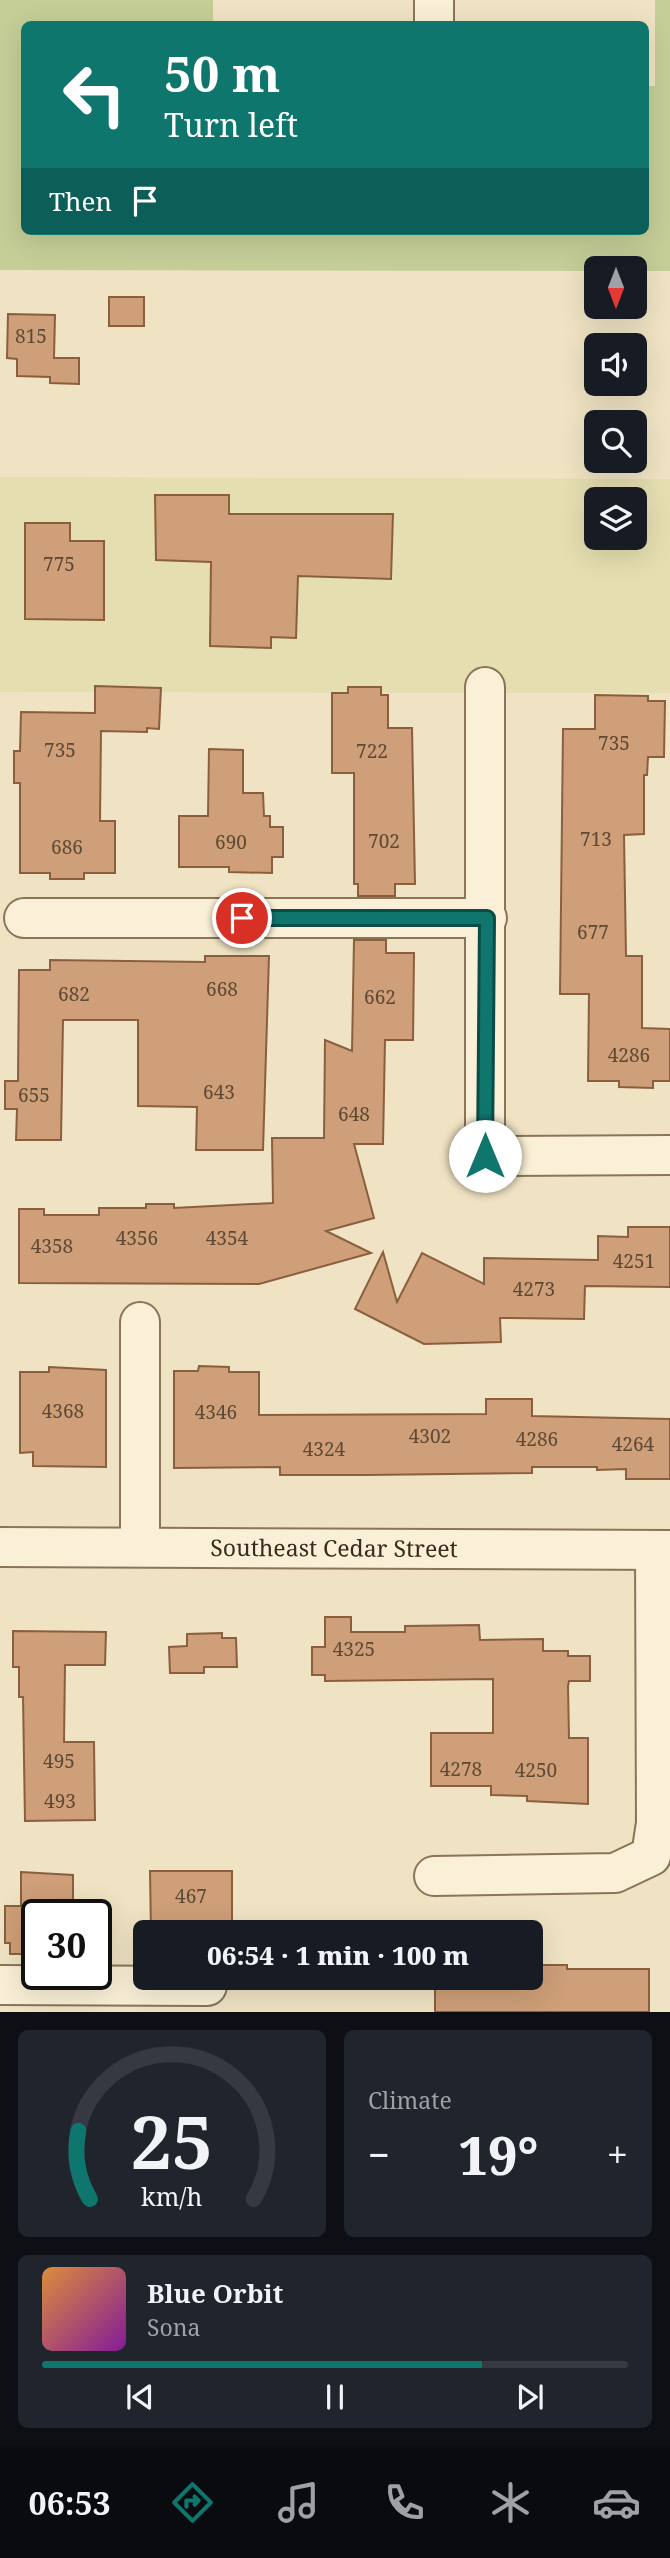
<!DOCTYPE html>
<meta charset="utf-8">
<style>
body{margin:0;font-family:"Noto Serif",serif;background:#20242c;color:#f1f3f6;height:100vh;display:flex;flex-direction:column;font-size:26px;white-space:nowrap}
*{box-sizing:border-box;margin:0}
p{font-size:23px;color:#9ea1a6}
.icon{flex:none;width:38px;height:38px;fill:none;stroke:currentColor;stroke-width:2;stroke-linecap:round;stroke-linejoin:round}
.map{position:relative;height:2012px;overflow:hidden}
.sheet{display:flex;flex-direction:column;gap:18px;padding:18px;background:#0d0f14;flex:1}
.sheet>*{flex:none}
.guide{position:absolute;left:21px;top:21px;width:628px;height:214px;border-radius:10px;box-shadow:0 7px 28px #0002;background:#0f766e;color:#fff;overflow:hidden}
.needle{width:46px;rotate:180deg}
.tools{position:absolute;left:584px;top:256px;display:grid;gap:14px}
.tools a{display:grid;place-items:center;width:63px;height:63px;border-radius:10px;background:#171b24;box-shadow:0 7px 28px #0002;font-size:35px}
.speed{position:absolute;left:21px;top:1899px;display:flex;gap:14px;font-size:35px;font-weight:700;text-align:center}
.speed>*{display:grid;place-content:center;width:91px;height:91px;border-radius:50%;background:#171b24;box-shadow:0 7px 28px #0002;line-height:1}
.speed .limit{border:4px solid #111;border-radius:10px;background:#fff;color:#111}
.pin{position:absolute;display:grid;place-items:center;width:60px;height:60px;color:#fff;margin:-30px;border:4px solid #fff;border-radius:50%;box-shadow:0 2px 7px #0007}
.me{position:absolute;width:77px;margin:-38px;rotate:0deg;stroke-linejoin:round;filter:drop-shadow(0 0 5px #0008)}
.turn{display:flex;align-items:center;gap:24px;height:147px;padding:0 28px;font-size:32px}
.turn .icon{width:91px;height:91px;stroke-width:2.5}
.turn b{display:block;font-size:49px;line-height:60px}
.then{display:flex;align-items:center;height:66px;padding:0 28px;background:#0003;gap:14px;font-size:26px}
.big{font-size:52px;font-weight:800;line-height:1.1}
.sheet .widget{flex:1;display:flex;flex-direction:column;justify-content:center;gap:10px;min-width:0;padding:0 24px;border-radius:10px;background:#20242c}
.sheet .dial{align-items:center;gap:0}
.dial svg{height:182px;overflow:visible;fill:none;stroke:#363941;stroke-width:7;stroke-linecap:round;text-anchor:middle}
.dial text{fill:#f1f3f6;stroke:none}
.song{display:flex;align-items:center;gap:21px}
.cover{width:84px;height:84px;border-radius:10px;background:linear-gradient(135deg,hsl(30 70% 55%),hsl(290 70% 35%))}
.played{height:7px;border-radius:4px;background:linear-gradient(90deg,#0f766e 75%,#363941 75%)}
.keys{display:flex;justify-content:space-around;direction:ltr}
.heat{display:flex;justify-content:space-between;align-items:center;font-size:38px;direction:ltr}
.sheet .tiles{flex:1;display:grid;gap:18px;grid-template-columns:1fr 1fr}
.widget:last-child{grid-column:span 2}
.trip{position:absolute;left:133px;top:1920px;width:410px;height:70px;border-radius:10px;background:#171b24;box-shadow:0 7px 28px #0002;font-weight:800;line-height:70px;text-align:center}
.dock{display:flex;height:112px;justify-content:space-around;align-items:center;background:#090b0e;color:#9ea1a6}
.dock .icon{width:49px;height:49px}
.dock .current{color:#0f766e}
.dock b{font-size:32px;color:#f1f3f6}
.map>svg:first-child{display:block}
.farmland{fill:#e5deb0;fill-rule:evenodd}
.green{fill:#c5ce97}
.building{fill:#ce9f78;stroke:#8a5f3f;stroke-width:2}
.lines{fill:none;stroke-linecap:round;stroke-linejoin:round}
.minor-casing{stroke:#8a7559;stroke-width:42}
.minor{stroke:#faf0d7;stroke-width:38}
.route-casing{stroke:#0a4d48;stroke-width:18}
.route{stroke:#0f766e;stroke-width:12}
.labels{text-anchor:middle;stroke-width:5;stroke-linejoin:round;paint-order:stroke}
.number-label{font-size:19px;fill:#5e4934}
.street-label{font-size:23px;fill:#392c1e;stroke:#f6edd3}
</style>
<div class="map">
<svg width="670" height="2012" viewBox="0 0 670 2012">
<rect width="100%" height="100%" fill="#efe3c3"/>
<!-- farmland -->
<path class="farmland" d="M0 477 670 479V693L0 692ZM597 499H635V537H597Z"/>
<!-- green -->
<path class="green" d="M0 0H213V24H24V231H646V86H655V0H670V271H635V268H597V271L0 270Z"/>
<!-- building -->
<g class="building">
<rect x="109" y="297" width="35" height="29"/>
<path d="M8 314 55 315 54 358H79V384L50 383V377L17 376V359L7 358Z"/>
<path d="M155 495H229V514H393L391 579 298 576 296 638 271 637V648L210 646 211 562 156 560Z"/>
<path d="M25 523H70V541H104V620L25 619Z"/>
<path d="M95 686 161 688 159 729 147 728V732L101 731 100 821H115V873H84V879H50V873H20V783H14V751H20L21 712 95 713Z"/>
<path d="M348 687H381V695H388V728H412L415 884H395V896H358V884H354V773H332V693H348Z"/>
<path d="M595 695 648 696V701H665L664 757H648L647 775H644V834L624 835 626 956H642V1028L670 1029V1081H653V1088L619 1087V1081H588L589 994H560L563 729H595Z"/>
<path d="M209 749 243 750V793H263L264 816H270V827H283V857H272V873L229 872V867H179V816H208Z"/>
<path d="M354 940H386V953H414L413 1040H385L383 1144H354L374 1218 326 1231 371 1253 259 1284 19 1283V1209H44V1215H99V1208H146V1204H174V1208L273 1203 272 1138H324L325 1040 352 1051Z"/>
<path d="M205 956H269L263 1150H196L197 1107 138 1106V1020H63L61 1140H16L17 1109H5V1081H18L19 970H50V960L205 962Z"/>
<path d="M628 1227H670V1287L585 1286 584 1319 500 1318 501 1342 424 1344 355 1309 383 1252 397 1302 422 1253 484 1284V1258L598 1260V1236L628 1237Z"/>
<path d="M199 1366 229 1367V1372H259V1415L486 1414V1399H532V1416L670 1419V1479H626V1469L597 1470V1467H532V1473L367 1475H280V1467L174 1468V1371H198Z"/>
<path d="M49 1367 106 1370V1467L33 1466V1452L20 1453V1372H49Z"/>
<path d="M325 1617H351V1632H405V1626L479 1625 480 1640 543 1639V1651H568V1656H590V1681H569L568 1686 569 1738H588V1804L527 1801V1796L491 1795V1786H431V1733H493V1679L325 1681V1675H312V1647H325Z"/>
<path d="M13 1631 106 1632 105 1665H65L64 1742H94L95 1820 25 1821 23 1697H19V1667H13Z"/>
<path d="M222 1633V1638H236L237 1667H204V1673H170L169 1647 187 1646V1634Z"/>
<path d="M150 1871H232V1932H151Z"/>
<path d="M21 1872 73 1875V1914H37V1954H10V1943H5V1906H21Z"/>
<path d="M530 1965H567V1969H649V2012H435V1978H530Z"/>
</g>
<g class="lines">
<!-- minor casing -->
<g class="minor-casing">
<g id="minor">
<path d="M434 24V0"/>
<path d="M485 687V1156L670 1155"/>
<path d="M24 918H487"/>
<path d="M140 1322V1547"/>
<path id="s1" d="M0 1547 670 1550"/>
<path d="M434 1876 615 1873 651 1856 656 1823 655 1550"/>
<path d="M0 1985 207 1986"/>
</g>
</g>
<!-- minor -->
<use href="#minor" class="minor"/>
</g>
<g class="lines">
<!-- route casing -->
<g class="route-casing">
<path id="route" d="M242 918H487L485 1156"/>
</g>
<!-- route -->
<use href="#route" class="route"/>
</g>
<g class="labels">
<!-- number labels -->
<g class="number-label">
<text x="31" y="343">815</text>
<text x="59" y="571">775</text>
<text x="614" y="750">735</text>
<text x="60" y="757">735</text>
<text x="372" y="758">722</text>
<text x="596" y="846">713</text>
<text x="384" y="848">702</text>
<text x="231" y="849">690</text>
<text x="67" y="854">686</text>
<text x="593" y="939">677</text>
<text x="222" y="996">668</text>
<text x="74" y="1001">682</text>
<text x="380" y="1004">662</text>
<text x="629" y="1062">4286</text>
<text x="219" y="1099">643</text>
<text x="34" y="1102">655</text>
<text x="354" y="1121">648</text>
<text x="137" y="1245">4356</text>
<text x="227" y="1245">4354</text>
<text x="52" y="1253">4358</text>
<text x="634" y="1268">4251</text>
<text x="534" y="1296">4273</text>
<text x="63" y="1418">4368</text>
<text x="216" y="1419">4346</text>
<text x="430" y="1443">4302</text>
<text x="537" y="1446">4286</text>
<text x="633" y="1451">4264</text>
<text x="324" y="1456">4324</text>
<text x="354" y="1656">4325</text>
<text x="59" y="1768">495</text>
<text x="461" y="1776">4278</text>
<text x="536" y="1777">4250</text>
<text x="60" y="1808">493</text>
<text x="191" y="1903">467</text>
</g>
<!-- street labels -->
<g class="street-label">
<text dy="8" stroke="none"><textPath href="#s1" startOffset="334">Southeast Cedar Street</textPath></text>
</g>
</g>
</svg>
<div class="tools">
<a><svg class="needle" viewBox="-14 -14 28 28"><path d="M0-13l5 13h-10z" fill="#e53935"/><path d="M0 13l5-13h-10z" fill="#9ea1a6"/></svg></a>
<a><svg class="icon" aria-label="sound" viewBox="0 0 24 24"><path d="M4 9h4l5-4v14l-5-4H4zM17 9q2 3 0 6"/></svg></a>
<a><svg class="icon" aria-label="search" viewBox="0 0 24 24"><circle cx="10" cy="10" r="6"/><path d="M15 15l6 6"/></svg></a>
<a><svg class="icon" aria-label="layers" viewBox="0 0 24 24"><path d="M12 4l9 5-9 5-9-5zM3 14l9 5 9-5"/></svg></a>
</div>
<div class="speed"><div class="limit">30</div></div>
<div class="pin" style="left:242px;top:918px;background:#d93025"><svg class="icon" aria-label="arrive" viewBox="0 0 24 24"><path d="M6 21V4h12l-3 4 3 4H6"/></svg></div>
<svg class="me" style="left:485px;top:1156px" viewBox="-20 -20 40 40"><circle r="19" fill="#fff"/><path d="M0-13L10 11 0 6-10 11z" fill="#0f766e"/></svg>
<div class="trip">06:54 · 1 min · 100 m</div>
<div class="guide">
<div class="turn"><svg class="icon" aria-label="left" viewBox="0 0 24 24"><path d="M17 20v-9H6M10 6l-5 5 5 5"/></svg><div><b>50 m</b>Turn left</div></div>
<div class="then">Then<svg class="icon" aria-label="arrive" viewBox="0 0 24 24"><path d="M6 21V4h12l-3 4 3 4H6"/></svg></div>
</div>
</div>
<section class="sheet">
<div class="tiles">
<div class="widget dial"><svg viewBox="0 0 100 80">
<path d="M14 69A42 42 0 1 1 86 69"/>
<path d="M14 69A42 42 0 0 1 9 39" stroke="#0f766e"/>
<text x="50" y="56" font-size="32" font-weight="700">25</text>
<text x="50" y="72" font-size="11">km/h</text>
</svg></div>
<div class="widget"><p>Climate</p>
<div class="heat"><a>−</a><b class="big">19°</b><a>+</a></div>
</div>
<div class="widget">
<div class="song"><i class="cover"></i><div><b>Blue Orbit</b><p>Sona</p></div></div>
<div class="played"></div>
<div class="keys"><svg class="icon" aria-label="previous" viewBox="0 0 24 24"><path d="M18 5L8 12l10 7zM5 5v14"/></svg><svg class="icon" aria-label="pause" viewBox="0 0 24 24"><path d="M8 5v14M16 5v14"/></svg><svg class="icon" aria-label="next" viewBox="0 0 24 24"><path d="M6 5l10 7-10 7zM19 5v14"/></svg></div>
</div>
</div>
</section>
<nav class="dock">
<b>06:53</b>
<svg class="icon current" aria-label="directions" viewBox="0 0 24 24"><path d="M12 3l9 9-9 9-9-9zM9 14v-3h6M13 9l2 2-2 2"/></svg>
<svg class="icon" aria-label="music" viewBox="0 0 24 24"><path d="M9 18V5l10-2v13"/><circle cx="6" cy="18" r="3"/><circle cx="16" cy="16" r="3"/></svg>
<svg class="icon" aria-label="phone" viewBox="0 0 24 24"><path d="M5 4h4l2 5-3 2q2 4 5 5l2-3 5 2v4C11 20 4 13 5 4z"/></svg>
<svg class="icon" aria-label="climate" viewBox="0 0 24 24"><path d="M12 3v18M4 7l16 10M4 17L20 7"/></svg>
<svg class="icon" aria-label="car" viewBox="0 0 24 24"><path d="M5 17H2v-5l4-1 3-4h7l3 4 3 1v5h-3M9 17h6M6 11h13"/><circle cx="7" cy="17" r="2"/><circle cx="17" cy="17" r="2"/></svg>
</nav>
